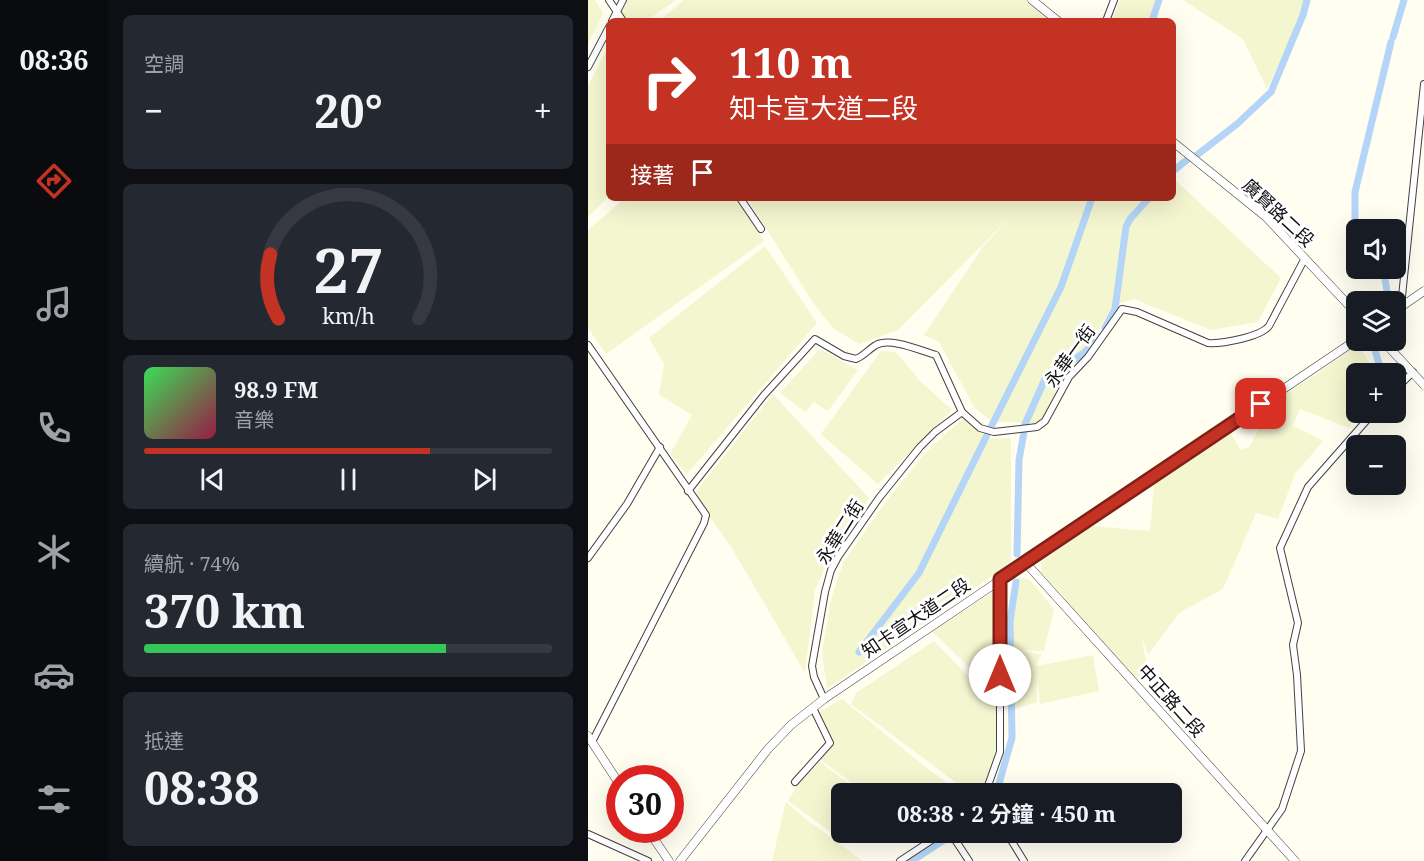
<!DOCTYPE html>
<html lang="zh-TW">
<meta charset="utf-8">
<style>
body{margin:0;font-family:"Noto Serif","Noto Sans TC",serif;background:#242831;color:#f1f3f6;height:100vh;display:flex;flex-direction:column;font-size:22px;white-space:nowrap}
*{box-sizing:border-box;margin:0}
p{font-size:20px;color:#9ea1a6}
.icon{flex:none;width:33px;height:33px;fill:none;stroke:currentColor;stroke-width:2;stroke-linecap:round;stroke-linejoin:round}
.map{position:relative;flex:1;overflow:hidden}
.drawer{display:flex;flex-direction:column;gap:15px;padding:15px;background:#0d0f14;width:480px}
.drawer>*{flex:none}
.guide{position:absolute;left:18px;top:18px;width:570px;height:183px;border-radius:9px;box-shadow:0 6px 24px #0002;background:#c33223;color:#fff;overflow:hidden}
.buttons{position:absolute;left:758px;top:219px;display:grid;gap:12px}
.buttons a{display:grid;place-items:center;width:60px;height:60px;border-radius:9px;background:#171b24;box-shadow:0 6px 24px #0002;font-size:30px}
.speed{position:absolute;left:18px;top:765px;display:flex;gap:12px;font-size:30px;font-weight:700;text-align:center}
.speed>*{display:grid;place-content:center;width:78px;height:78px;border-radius:50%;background:#171b24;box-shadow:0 6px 24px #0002;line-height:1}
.speed .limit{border:9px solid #d22;background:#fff;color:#111}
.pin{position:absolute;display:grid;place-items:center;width:51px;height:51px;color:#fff;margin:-26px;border-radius:12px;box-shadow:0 3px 9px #0006}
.me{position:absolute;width:66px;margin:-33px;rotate:0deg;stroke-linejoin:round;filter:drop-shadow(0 0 4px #0008)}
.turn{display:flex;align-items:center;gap:21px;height:126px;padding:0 24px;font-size:27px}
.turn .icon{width:78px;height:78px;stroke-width:2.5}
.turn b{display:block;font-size:42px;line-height:51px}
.then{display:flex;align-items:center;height:57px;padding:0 24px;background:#0003;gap:12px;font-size:22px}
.big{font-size:45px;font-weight:700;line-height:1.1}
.drawer .tile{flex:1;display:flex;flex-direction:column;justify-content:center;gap:9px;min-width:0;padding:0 21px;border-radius:9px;background:#242831}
.drawer .dial{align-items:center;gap:0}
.dial svg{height:156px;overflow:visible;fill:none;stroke:#363941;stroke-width:7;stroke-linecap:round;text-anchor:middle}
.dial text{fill:#f1f3f6;stroke:none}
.song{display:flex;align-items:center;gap:18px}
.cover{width:72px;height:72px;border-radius:9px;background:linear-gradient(135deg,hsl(130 70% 55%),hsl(340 70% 35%))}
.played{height:6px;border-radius:3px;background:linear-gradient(90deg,#c33223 70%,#363941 70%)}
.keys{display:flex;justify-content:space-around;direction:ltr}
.heat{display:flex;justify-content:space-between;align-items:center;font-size:33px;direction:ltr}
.charge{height:9px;border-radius:4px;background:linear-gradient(90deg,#34c759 74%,#363941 0)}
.trip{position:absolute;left:243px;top:783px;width:351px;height:60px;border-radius:9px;background:#171b24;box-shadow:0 6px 24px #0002;font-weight:700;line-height:60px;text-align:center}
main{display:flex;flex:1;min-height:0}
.tabs{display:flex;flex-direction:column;width:108px;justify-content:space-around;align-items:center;background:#090b0e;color:#9ea1a6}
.tabs .icon{width:42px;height:42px}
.tabs .selected{color:#c33223}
.tabs b{font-size:27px;color:#f1f3f6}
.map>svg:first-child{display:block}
.farmland{fill:#f4f6d0}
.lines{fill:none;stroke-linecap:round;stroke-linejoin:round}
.canal{stroke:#b4d5f8;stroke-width:7}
.minor-casing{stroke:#424242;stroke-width:8}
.tertiary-casing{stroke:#424242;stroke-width:9}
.minor{stroke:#fff;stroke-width:6}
.tertiary{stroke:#fff;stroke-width:8}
.route-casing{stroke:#7f2017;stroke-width:15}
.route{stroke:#c33223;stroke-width:10}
.labels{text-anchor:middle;stroke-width:6;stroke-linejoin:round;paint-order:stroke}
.street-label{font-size:18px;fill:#0f0f0f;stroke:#fff}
</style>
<main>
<nav class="tabs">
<b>08:36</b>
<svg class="icon selected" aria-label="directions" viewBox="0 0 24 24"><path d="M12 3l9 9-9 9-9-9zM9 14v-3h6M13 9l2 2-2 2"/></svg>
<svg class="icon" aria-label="music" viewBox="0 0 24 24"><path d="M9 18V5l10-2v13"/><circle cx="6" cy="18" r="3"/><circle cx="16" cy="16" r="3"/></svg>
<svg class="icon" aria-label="phone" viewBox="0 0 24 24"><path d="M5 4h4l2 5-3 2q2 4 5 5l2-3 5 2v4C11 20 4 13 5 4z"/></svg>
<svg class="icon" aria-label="climate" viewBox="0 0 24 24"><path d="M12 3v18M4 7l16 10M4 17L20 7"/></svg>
<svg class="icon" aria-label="car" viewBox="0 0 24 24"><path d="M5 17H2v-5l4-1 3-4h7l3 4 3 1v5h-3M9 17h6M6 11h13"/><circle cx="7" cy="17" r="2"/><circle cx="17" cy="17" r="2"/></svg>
<svg class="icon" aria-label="filters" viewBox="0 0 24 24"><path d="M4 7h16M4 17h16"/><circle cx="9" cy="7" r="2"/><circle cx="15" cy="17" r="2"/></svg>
</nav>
<section class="drawer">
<div class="tile"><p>空調</p>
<div class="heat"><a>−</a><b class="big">20°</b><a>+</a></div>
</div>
<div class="tile dial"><svg viewBox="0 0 100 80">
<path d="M14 69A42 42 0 1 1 86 69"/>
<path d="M14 69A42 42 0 0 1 10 36" stroke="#c33223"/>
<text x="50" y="56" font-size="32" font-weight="700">27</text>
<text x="50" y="72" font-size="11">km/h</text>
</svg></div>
<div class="tile">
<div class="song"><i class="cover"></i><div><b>98.9 FM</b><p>音樂</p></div></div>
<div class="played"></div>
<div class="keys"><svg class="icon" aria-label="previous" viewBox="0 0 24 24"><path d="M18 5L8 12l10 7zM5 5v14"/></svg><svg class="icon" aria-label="pause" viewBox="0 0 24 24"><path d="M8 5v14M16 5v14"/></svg><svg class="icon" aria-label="next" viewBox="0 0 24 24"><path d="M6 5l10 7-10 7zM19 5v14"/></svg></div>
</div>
<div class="tile"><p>續航 · 74%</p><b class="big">370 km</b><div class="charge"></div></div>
<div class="tile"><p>抵達</p><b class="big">08:38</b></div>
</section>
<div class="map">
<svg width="836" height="861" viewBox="0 0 836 861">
<rect width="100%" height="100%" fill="#fffef1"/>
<!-- farmland -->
<g class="farmland">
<path d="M0 0H7L15 13 0 44Z"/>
<path d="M40 0H88L58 21H38L33 12Z"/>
<path d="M96 0H440L461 17 458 21H71Z"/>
<path d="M532 0H572L563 21H530L525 18Z"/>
<path d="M595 0H717L715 12 679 89 655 39Z"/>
<path d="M21 45V196L0 217V86Z"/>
<path d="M585 178 693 278 670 322 623 330 546 299 525 305 455 424 403 421 386 407 351 342 336 335 394 248 422 217 310 330 271 344 245 328 226 304 159 198H585Z"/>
<path d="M37 198H149L176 241 18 354 0 328V230Z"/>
<path d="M177 246 229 323 99 474 82 454 104 415 71 395 76 364 61 338Z"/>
<path d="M770 344 787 373 768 374V412L772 413 761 428 712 409 705 426 735 441 707 474 690 519 668 513 635 589 591 613 560 655 553 636 558 660 548 685 504 637 473 593 453 572V562L502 526 562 531 566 484 643 433 652 450 661 447 686 402 726 376Z"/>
<path d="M232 349 270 370 240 411 226 402 217 412 192 393Z"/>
<path d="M293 351 308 352 332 381 364 410 290 484 233 434Z"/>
<path d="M185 394 281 498 242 556 227 590 217 673 145 550 106 494Z"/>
<path d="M378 416 399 439 423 438V563L239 689 234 652 243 600 255 563 297 503 339 451Z"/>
<path d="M430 577 442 580 466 609 456 651 431 650 454 655 449 663V666L505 655 511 691 452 704 449 676V702L424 710V649L420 648V620Z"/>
<path d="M412 588V697L344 631Z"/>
<path d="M346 641 410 707 411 744 394 793H382L263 704 268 693Z"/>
<path d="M254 699 341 770 362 785 354 793H277L232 759 244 744 230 713Z"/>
<path d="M232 762 264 786 263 787 270 793 254 794 255 833 251 838 200 801 210 785Z"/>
<path d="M198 802 219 820 275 861H184Z"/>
</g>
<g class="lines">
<!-- canal -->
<g class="canal">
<path d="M564 21 571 0"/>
<path d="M805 37 816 0"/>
<path d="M609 155 649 124 683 92 715 15 719 0"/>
<path d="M585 171 600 159"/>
<path d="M770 230 767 221V192L803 42"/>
<path d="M793 268 796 274 801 302"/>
<path d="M517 328 527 309 538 227 542 219 561 198"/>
<path d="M784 340 794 374"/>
<path d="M806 412 808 419"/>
<path d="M437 424 457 379 496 353 511 337"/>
<path d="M402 429 473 287 504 198"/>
<path d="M429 554 431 460 436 432"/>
<path d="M271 652 331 573 399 435"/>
<path d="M408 794 424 738 422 621 428 582"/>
<path d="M324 861 362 836"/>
</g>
<!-- minor casing -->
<g class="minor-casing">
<g id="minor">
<path d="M21 0 35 21"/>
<path d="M24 21 35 0"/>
<path d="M518 21 526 0"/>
<path d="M0 67 21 27"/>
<path d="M152 198 173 229"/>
<path d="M813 306 836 84"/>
<path d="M0 345 118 515 116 523 4 742"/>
<path d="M807 390 825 372"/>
<path d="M100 491 176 395 227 339 256 356 268 359C276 356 281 349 288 345 303 337 333 351 348 355L374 412 392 428 406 432 449 427 457 421 481 377 500 357 534 309 549 312 620 343C634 344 672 337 681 326L717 258"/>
<path d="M0 558 39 504 72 447"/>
<path d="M236 699 226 677 224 666 237 592 243 570 250 557 291 498 332 447 347 432 374 412"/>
<path d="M207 782 242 743 225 708"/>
<path d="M397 794 412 752V579"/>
<path d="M362 832 381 861"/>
<path d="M418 832 436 861"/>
<path d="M0 834 60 861"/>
<path d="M312 861 356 832"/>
<path d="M657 861 694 809 713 751 709 675 705 645 710 623 692 548 720 487 786 412"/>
</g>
</g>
<!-- tertiary casing -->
<g class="tertiary-casing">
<g id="tertiary">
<path d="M444 0 470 21"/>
<path d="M585 142 678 217 768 313"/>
<path d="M807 311 836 291"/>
<path d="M794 340 836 385"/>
<path d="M437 562 707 861"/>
<path d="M0 736 32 785"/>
<path d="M60 830 81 861"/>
<path d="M92 861 180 749 203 725 236 699 768 340"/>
</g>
</g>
<!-- minor -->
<use href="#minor" class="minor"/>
<!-- tertiary -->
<use href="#tertiary" class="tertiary"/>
</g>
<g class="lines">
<!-- route casing -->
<g class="route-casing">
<path id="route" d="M412 675V579L673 404"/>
</g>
<!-- route -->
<use href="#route" class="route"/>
</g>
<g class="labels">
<!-- street labels -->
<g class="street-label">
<text transform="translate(690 213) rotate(43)" y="6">廣賢路二段</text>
<text transform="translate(482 356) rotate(-54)" y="6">永華一街</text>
<text transform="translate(252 532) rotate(-58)" y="6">永華二街</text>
<text transform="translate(328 618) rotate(-34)" y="6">知卡宣大道二段</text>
<text transform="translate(583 701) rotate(48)" y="6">中正路二段</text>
</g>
</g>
</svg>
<div class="buttons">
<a><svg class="icon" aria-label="sound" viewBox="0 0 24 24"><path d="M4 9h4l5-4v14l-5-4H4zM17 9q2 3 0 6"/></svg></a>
<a><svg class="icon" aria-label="layers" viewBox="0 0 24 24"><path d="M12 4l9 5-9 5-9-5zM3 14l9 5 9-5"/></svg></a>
<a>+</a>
<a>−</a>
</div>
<div class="speed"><div class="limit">30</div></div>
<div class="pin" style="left:673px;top:404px;background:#d93025"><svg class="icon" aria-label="arrive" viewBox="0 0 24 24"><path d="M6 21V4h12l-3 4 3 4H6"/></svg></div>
<svg class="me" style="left:412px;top:675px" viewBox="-20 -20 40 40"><circle r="19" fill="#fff"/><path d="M0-13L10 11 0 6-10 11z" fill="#c33223"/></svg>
<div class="trip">08:38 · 2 分鐘 · 450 m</div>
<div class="guide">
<div class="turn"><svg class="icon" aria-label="right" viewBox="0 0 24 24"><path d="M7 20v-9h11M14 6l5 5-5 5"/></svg><div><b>110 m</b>知卡宣大道二段</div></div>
<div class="then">接著<svg class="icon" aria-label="arrive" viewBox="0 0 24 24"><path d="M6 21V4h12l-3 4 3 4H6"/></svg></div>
</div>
</div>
</main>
